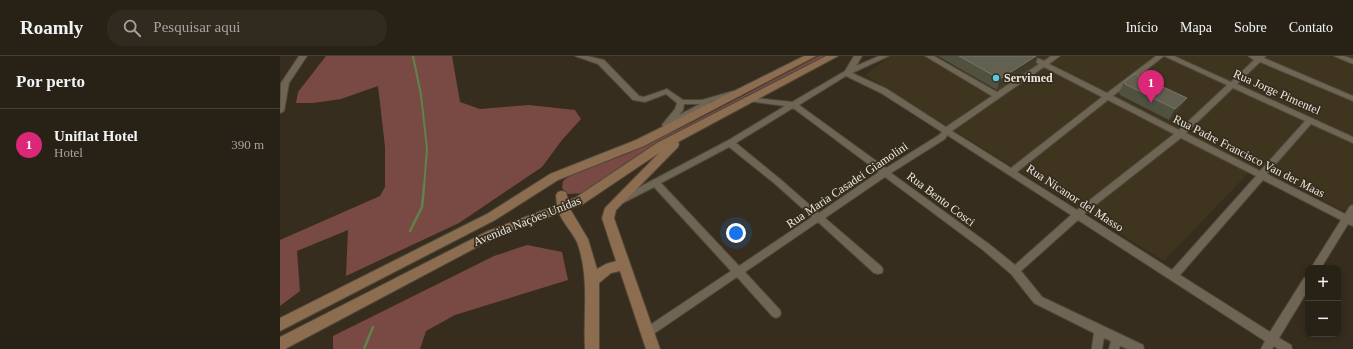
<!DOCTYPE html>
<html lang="pt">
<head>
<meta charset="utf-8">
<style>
	body { margin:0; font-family:Georgia,serif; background:#302a1f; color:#f1f3f6 }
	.controls { position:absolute; right:12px; bottom:12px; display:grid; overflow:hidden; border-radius:8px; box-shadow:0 2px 6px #0003 }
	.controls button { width:36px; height:36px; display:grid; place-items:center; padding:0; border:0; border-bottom:1px solid #443f35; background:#282216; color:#f1f3f6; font:20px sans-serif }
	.you { position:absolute; left:456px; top:177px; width:14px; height:14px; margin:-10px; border:3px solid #fff; border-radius:50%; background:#1a73e8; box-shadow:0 0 0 6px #1a73e833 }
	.badge { display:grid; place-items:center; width:26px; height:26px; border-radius:50%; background:#db2777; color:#fff; font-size:13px; font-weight:700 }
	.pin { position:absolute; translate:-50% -33px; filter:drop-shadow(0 1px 2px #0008) }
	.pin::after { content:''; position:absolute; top:21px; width:14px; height:12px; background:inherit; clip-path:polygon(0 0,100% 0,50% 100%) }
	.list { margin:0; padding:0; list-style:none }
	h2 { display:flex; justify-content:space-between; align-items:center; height:52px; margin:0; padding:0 16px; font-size:17px }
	h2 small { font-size:13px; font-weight:400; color:#a5a4a1 }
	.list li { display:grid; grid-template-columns:26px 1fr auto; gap:12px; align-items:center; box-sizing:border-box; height:72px; padding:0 16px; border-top:1px solid #443f35 }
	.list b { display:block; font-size:15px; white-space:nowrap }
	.list p { margin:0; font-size:13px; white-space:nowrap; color:#a5a4a1 }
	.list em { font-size:13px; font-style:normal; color:#a5a4a1 }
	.icon { flex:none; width:22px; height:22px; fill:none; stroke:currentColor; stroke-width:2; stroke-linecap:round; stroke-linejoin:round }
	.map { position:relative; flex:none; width:1073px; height:293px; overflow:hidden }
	header { display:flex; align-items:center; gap:24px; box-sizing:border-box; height:56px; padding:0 20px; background:#282216; border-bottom:1px solid #443f35 }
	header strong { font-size:19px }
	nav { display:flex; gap:22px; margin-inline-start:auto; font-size:14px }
	.search { width:280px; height:36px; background:#302a1f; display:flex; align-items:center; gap:10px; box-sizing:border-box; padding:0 14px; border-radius:16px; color:#a5a4a1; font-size:15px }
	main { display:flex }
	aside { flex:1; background:#282216 }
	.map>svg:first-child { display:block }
</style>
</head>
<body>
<header>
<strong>Roamly</strong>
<div class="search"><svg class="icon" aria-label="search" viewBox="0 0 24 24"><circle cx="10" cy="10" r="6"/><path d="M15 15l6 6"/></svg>Pesquisar aqui</div>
<nav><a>Início</a><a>Mapa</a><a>Sobre</a><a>Contato</a></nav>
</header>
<main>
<aside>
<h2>Por perto<small></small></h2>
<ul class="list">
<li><span class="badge">1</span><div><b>Uniflat Hotel</b><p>Hotel</p></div><em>390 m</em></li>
</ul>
</aside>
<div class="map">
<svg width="1073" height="293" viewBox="0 0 1073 293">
	<rect width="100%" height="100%" fill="#362d1e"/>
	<polygon fill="#3f341e" points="610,0 1073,0 1073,159 974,111 884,205 585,19"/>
	<g fill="#794a43">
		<polygon points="46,0 172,0 180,46 200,53 249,49 295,54 301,63 282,84 262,111 179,167 66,220 68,174 17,195 20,235 0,250 0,184 100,140 105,131 105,91 98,30 61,43 33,47 16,47 18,36"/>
		<polygon points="539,0 545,0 381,85 343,109 304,137 288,138 282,132 283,125 292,118 347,98 411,67"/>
		<polygon points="247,189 282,196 288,224 175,259 146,275 140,293 53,293 53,280 214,200"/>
	</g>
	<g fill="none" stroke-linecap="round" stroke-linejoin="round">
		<polyline stroke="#5e844c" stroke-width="2" points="133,0 141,39 147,93 144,131"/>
		<g stroke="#5e844c" stroke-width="2.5">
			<polyline points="130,175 142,151 144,130"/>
			<polyline points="84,293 93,271"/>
		</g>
		<g stroke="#4f483b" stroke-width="2">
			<g id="street">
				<polygon points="19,0 27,0 9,27 4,55 0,57 1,27"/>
				<path d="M295,0H307L324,4L359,40L364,41L387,33L403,44H422L453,35L457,37L456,39L430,46L431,48L430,50L386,72L382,69L395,53L397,47L386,38L365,46L353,44L318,8ZM404,48H420L399,59L403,54Z"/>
				<path d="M574,0H582L576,10L599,0H609L572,17L607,33L666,71L712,40L645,0H654L717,36L759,8L744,0H753L764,5L771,0H780L769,8L827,37L876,0H884L833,40L899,74L947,29L884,0H894L951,26L974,4L968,0H986L984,2L1073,40V45L980,6L957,28L1073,81V87L1031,68L987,118L1065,158L1070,150L1073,149V170L1068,168L1041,212H1031L1061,164L983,124L900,219L990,276L1024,222L1028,221V234L999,282L1011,289L1012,293H998L994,290L992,293H981L985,285L798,164L741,215L762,241L863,289L864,293H848L840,290L839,293H829L831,285L824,282L822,293H812V291L814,277L754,247L731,218L703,194L605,121L545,162L602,211L603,214L602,217L598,218L594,217L538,166L465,216L500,254L501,257L500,260L496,262L492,260L457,221L372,279L368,281L364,279L363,276L364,273L451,215L374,131L343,147H337L336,145L337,143L447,85L505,50L468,45L464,43L465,41L512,46L565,15ZM764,11L822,41L731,112L672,75ZM566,20L601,37L662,76L659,79L606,112L519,49ZM953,32L1025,65L980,115L906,77ZM828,44L894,78L797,154L737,116ZM513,52L599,116L539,157L500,123L456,87ZM667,79L791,159L735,209L709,188L611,117L665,83ZM901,82L976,120L892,214L804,158ZM449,91L494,127L532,161L459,210L381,127Z"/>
				<polygon points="1054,0 1064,0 1073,3 1073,8"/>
			</g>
		</g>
		<g stroke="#4f483b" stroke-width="2">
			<g id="secondary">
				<polygon points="524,0 536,0 364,90 278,124 215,164 0,275 0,262 207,158 270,118 356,84"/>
				<path d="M546,0H558L398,86L399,88L398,91L336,154L334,162L380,293H366L340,215L331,217L319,227V293H305C303,257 310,221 297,186C292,176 284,168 279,157L216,181L5,293H0V281L208,175L277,149L276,139L278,136L282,135L286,136L288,144L295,142L377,87ZM379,97L325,152L322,162L336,205L326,208L317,213L308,183L290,153L303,148Z"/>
			</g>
		</g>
		<use href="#street" fill="#6f6554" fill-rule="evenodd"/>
		<use href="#secondary" fill="#8d6d4f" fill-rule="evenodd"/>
	</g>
	<g fill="#515140">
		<polygon points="658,0 758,0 755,9 717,34"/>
		<polygon points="844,26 900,53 889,64 840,39 839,37"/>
	</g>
	<g fill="#3f3c2b">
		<polygon points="756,0 758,0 755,9 717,34 720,23"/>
		<polygon points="907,42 900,53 889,64 895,53"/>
	</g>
	<g fill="#626151" stroke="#777667">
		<polygon points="679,0 756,0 720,23"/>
		<polygon points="855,18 907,42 895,53 845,28 844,26"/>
	</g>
	<circle fill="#58c9e4" stroke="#362d1e" stroke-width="1.5" cx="716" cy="22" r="4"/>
	<g text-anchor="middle" stroke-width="3.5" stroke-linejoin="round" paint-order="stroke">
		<g font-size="12" font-weight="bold" fill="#ede7de" stroke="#362d1e" text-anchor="start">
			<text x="724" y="26">Servimed</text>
		</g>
		<g font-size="12" fill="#ede7de" stroke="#362d1e">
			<text transform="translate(997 36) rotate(24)" y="4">Rua Jorge Pimentel</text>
			<text transform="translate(969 100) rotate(27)" y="4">Rua Padre Francisco Van der Maas</text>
			<text transform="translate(567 129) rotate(-34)" y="4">Rua Maria Casadei Giamolini</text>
			<text transform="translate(795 142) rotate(33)" y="4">Rua Nicanor del Masso</text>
			<text transform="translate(661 143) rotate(37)" y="4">Rua Bento Cosci</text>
			<text transform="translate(247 165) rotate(-22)" y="4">Avenida Nações Unidas</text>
		</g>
	</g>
</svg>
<div class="controls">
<button>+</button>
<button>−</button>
</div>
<div class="you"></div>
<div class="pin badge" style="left:871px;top:47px">1</div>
</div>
</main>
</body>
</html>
